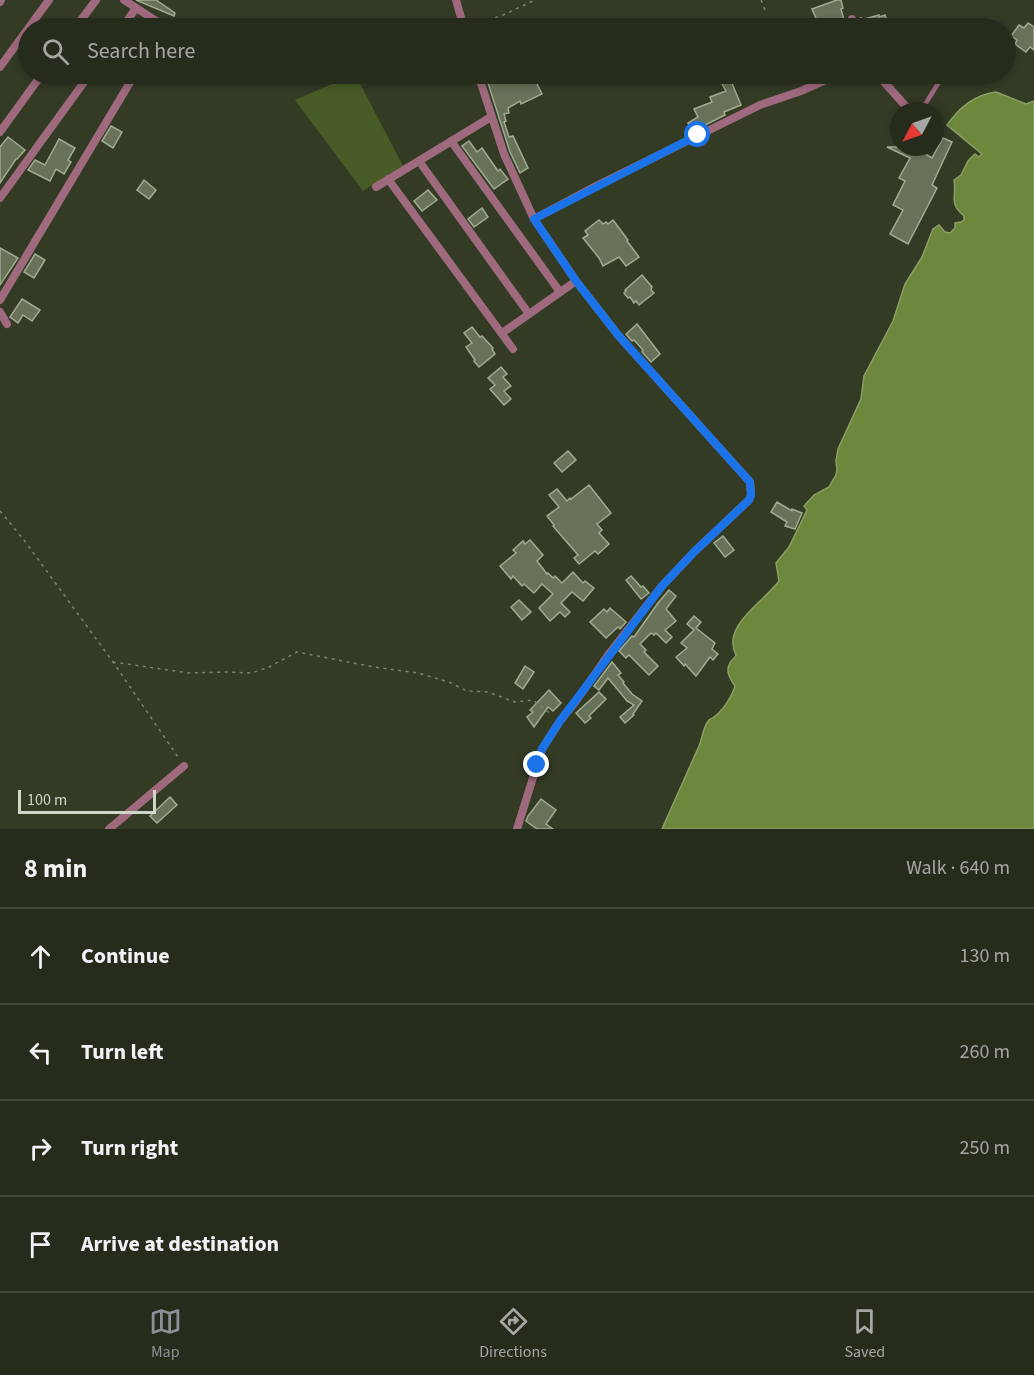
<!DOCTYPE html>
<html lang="en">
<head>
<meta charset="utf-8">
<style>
	body { margin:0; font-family:"Source Sans 3",sans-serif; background:#2e3425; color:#f1f3f6 }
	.compass { position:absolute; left:890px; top:102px; width:54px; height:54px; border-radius:50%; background:#262c1c; box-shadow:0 3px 9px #0003; rotate:229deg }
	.scale { position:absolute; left:18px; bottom:15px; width:138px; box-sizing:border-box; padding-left:6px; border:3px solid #d0d6c8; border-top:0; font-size:16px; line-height:21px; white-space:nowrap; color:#d0d6c8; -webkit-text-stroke:4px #333b25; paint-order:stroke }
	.stop { position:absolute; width:18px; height:18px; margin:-14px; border:4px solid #1a73e8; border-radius:50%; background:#fff }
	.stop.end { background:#1a73e8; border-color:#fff; box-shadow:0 2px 6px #0008 }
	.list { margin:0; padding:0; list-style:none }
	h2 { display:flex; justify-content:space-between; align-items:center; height:78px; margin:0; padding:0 24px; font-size:26px }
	h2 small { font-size:20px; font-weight:400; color:#a4a7a3 }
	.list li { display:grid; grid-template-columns:39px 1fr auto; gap:18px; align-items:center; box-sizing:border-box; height:96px; padding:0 24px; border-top:2px solid #42483b }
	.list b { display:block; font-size:22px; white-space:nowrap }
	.list em { font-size:20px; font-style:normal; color:#a4a7a3 }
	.icon { flex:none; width:33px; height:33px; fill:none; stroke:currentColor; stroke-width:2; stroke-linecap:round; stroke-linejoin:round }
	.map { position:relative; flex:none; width:1034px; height:829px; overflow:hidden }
	.search { position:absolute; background:#262c1c; box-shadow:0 3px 9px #0003; left:18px; right:18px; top:18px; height:66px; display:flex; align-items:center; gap:15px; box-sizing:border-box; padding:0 21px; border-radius:33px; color:#a4a7a3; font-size:22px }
	.sheet { height:462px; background:#262c1c }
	nav { display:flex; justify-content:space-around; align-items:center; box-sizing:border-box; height:84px; border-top:2px solid #42483b; background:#262c1c; font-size:16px; color:#a4a7a3 }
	nav a { display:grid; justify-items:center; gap:3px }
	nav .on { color:#8c9099 }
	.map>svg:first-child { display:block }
</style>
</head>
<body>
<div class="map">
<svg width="1034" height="829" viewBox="0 0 1034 829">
	<rect width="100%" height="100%" fill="#333b25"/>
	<polygon fill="#495c27" points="355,74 403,166 363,191 295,100"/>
	<path fill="#6d873d" stroke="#8b9f67" stroke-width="1.5" d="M996,92L1026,104L1034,101V829H662L699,746C702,739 703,729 707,723C711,717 708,721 714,717C722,712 733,695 735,686C730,679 725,671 730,663C732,660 735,658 736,655C721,626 763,603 779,581L776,563L789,547L807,510L804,506L814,495L829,487L836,475L837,469L836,461L838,449L861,399L864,376L893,321L905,284L922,257L933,229L939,225L945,232L950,233L955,228V223L961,222L964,220V216C948,202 957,198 954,180L961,175L968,161L975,154L979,157L982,154L947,125C960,107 974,95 996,92Z"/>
	<g fill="#687259" stroke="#a0ab91" stroke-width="1.5">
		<polygon points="136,0 156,0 175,13 174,16"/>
		<polygon points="837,0 841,0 843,8 841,9 845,24 847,23 848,28 820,28 812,9"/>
		<polygon points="879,15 879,17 885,15 889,28 863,28 862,26 861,26 859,19 861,18 861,20"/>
		<polygon points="1028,23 1034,27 1034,50 1030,47 1026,52 1015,44 1017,40 1011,36 1019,25 1024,28"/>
		<polygon points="516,74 522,74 523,76 532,74 542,94 521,104 520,101 508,108 509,113 504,114 506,121 504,122 509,137 513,136 528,168 520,173 510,152 487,80 496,76 499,82"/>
		<polygon points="729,76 741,105 724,112 725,115 693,131 688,123 698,117 694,109 712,102 710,97 726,91 720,80"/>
		<polygon points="111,126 122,132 113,148 102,141"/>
		<polygon points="8,137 25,150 17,159 16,159 0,183 0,147"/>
		<polygon points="943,138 952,142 932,185 937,188 908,244 890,234 903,210 893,205 905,181 899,178 910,158 887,147 919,147 918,150 932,158"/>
		<polygon points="59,139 75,148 68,160 71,162 64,174 56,169 50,181 28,170 35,160 45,165"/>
		<polygon points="469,141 477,152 482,148 498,171 500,169 508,179 494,189 462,146"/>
		<polygon points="144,180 156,190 149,199 137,190"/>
		<polygon points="428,190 437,200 422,211 414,201"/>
		<polygon points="482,208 488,217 474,227 468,219"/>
		<polygon points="599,220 603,224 606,222 608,224 613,220 628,240 627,241 639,257 626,266 619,257 603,266 599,258 583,238 588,235 585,231"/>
		<polygon points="0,248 18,258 0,285"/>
		<polygon points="35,254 45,260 34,278 24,272"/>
		<polygon points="642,275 652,287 651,290 654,293 639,305 636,301 634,303 630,297 628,298 624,293 626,291 625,290"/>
		<polygon points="22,299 40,310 32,321 23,315 18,323 10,317"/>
		<polygon points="637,324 660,354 651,362 642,352 643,350 634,340 632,341 626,334"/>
		<polygon points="472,327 480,337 482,336 493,348 492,349 495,354 479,367 474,361 475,360 466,347 472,343 464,333"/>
		<polygon points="501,367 507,374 503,377 511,386 504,391 511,399 504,405 490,389 495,385 488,378"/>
		<polygon points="568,451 576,460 562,472 554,463"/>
		<polygon points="589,485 611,513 597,524 602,530 599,533 609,544 598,554 595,551 579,564 574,558 578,555 553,526 554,525 547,516 559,507 549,495 557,489 567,501 570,498 571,499"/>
		<polygon points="777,502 792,511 792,509 802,513 795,529 785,526 787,522 771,512"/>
		<polygon points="723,536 734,550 725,557 714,543"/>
		<polygon points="530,540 543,555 537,561 547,574 548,573 553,578 555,576 562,583 573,572 583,583 585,581 594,588 583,601 572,592 561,603 570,612 565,617 560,612 550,621 539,608 553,594 542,584 534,593 524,584 522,586 513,576 511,579 500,566 516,553 513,550 523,541 525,544"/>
		<polygon points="631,576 641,587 643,586 649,593 641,599 626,580"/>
		<polygon points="669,590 676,596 666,609 676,621 665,630 672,637 666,643 656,633 654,635 651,633 640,644 646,650 644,652 658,666 649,675 629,655 626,658 619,651 632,636 634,637 658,603"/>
		<polygon points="519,600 531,612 522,620 511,607"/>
		<polygon points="610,608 626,622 620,629 618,627 606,638 590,622 604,609 607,612"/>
		<polygon points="694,616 701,622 696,628 715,643 712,649 718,654 713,660 710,657 696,676 685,664 684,666 676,657 687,648 681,643 694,630 687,624"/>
		<polygon points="612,662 621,673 618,675 624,682 623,683 632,694 642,701 633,714 634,715 625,723 620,717 634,705 627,701 608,678 599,690 594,686"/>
		<polygon points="525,666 534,672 523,689 515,683"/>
		<polygon points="549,690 561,703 553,711 548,707 534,727 527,717 533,712 530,710"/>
		<polygon points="599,692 606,699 589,716 591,718 585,723 576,713"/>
		<polygon points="170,797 177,805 157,823 150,816"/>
		<polygon points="541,799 556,810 546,824 553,829 537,829 526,821 528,816"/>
	</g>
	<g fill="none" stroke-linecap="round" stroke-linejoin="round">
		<g stroke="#7b8270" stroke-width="1.5" stroke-dasharray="3 4.5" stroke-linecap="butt">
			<polyline points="761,0 766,12"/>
			<polyline points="474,25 503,15 535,0"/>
			<polyline points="0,511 24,540 113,662 180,760"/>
			<polyline points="113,662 189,673 226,672 252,673 269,667 297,652 374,667 418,673 449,682 467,691 488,692 515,702 533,700 552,715"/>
		</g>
		<g stroke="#a06a7e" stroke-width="4.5">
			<polyline points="972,28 975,24 979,21 987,22 998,28"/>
			<polyline points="921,111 944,74"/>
		</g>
		<g stroke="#a06a7e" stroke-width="8">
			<polyline points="124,0 164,26 162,28"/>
			<polyline points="456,0 464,28"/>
			<polyline points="0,2 1,0"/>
			<polyline points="852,19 855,28"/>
			<polyline points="75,28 96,0"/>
			<polyline points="122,28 136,8"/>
			<polyline points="0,67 49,0"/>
			<polyline points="478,74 504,154 534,219 576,281 618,335 750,482 751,495 749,500 694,552 662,586 609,654 576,701 560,721 542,749 517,829"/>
			<polyline points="877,74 910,111"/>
			<polyline points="0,132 42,74"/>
			<polyline points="451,141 560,292"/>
			<polyline points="419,161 529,314"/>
			<polyline points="388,179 513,349"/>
			<polyline points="376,187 491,117"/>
			<polyline points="0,198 90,74"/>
			<polyline points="534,219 596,186 760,105 801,91 839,74"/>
			<polyline points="0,300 135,74"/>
			<polyline points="0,312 7,324"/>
			<polyline points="502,333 576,281"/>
			<polyline points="109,829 184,766"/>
		</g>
	</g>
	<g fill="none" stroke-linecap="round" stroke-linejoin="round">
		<polyline stroke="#1a73e8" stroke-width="8" points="537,765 542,749 560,721 662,586 694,552 749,500 751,495 750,482 618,335 576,281 534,219 698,135"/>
	</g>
</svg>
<svg class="compass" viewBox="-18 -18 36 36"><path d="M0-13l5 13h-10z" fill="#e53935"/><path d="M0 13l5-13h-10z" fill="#a4a7a3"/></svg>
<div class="scale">100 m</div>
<div class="stop" style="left:698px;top:135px"></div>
<div class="stop end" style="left:537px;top:765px"></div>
<div class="search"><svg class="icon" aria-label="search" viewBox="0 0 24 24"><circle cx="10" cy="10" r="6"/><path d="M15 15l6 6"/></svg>Search here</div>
</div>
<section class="sheet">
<h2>8 min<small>Walk · 640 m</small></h2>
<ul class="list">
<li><svg class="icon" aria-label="ahead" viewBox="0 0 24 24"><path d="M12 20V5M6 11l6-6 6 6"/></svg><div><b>Continue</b></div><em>130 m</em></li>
<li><svg class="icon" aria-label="left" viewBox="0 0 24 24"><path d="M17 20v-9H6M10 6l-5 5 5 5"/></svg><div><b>Turn left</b></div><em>260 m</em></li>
<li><svg class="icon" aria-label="right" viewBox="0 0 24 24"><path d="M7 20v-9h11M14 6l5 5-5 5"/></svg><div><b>Turn right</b></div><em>250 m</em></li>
<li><svg class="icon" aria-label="arrive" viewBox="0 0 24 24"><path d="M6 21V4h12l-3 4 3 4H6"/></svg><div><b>Arrive at destination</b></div></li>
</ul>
</section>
<nav>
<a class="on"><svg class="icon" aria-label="map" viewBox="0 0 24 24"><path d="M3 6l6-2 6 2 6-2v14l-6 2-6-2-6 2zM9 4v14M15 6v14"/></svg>Map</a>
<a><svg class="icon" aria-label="directions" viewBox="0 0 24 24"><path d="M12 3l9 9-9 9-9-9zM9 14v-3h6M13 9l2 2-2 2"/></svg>Directions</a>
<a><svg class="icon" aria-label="saved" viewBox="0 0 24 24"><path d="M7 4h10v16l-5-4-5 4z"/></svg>Saved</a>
</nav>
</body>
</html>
